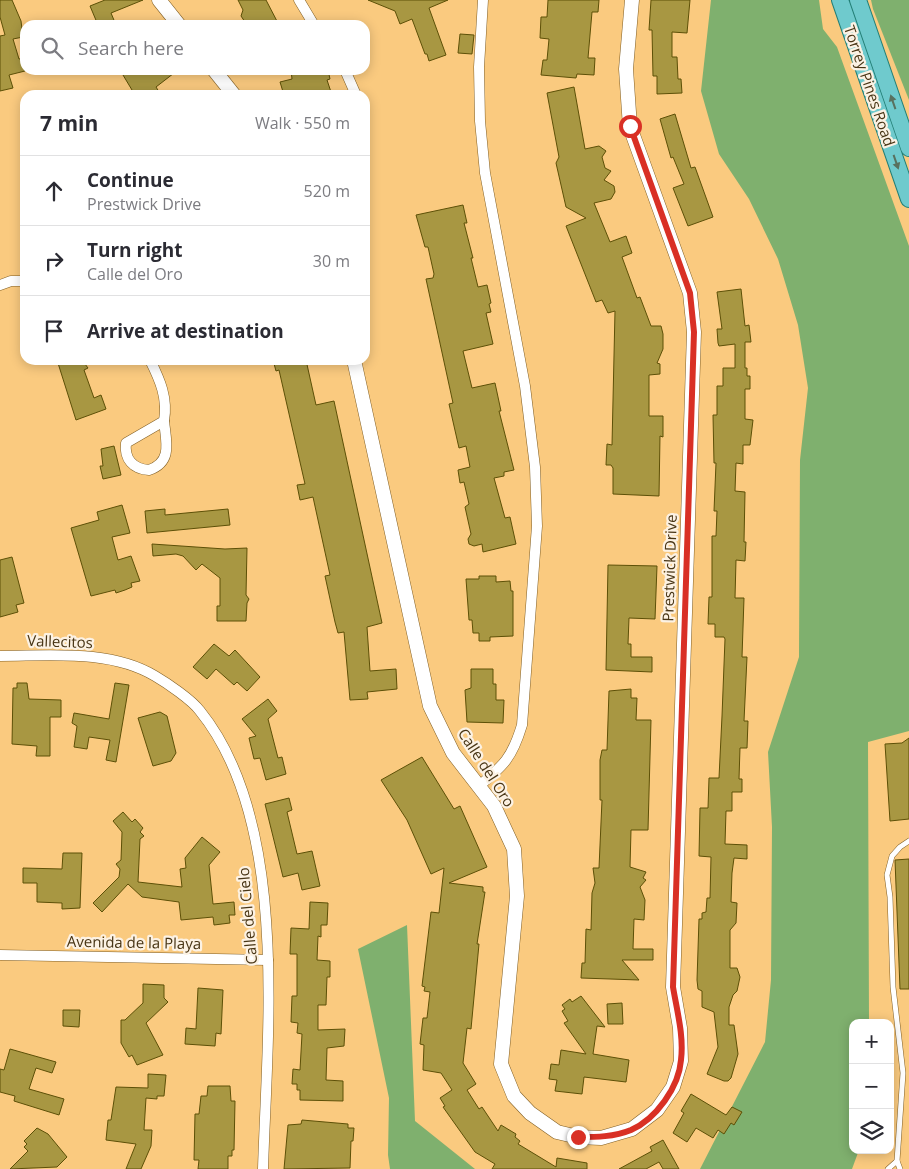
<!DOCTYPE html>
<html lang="en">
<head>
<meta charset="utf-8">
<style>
	body { margin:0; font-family:"Open Sans",sans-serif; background:#f2f2f3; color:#2b2b33 }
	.controls { position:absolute; right:15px; bottom:15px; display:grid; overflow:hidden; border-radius:10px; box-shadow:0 2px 12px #0003 }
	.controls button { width:45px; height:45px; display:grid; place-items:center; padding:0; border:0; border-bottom:1px solid #e1e1e2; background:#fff; color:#2b2b33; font:25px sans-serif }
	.stop { position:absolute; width:15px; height:15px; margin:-11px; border:4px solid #d93025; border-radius:50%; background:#fff }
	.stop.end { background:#d93025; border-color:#fff; box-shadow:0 1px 5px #0008 }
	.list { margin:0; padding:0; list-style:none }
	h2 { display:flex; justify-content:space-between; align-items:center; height:65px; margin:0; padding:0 20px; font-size:21px }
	h2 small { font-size:16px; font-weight:400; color:#7c7c81 }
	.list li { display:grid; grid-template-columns:32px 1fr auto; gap:15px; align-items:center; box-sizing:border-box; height:70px; padding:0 20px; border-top:1px solid #e1e1e2 }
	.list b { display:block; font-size:19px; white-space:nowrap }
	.list p { margin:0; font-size:16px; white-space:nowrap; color:#7c7c81 }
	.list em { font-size:16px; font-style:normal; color:#7c7c81 }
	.icon { flex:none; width:28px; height:28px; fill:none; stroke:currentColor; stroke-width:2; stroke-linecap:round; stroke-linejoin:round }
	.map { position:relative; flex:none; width:909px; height:1169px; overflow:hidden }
	.search { position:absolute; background:#fff; box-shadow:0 2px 12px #0003; left:20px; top:20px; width:350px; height:55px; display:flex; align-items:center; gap:12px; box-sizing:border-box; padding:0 18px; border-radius:15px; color:#7c7c81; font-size:19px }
	.panel { position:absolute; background:#fff; box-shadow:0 2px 12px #0003; left:20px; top:90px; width:350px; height:275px; border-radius:15px }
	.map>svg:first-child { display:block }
</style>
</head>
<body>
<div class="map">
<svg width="909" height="1169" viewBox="0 0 909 1169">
	<rect width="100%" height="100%" fill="#faca7f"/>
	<g fill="#7fb06e">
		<polygon points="711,0 819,0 823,29 837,47 909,246 909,731 868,742 869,1023 853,1023 853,1150 859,1150 852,1169 700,1169 765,1042 771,980 772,827 768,752 799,657 800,460 808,388 798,325 778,259 749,199 719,154 701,91"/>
		<polygon points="871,0 909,0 909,100 873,9"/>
		<polygon points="407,925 415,1121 475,1169 390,1169 388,1155 389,1098 358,949"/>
	</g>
	<g fill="#a89742" stroke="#5d5007">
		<polygon points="0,0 12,0 21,21 23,37 13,39 19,59 25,58 25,71 9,75 13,88 0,91 0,36 5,35 0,17"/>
		<polygon points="105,0 143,0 111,13 116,25 98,25 90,6"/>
		<polygon points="238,0 266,0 279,25 247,25 241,16 243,10"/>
		<polygon points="368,0 448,0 429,8 446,55 429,61 427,54 425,54 412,19 400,24 395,11"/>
		<polygon points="548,0 599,0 598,12 592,12 588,58 595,58 594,75 577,74 576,78 541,75 543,60 547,60 549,39 540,38 541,17 547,17"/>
		<polygon points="651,0 690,0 687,33 672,32 672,57 677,57 678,79 681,79 682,93 657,94 657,76 653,76 652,30 649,30"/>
		<polygon points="460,34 474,35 472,54 458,53"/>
		<polygon points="120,70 178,70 156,87 161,95 135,95"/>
		<polygon points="291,70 328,70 330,79 327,80 332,95 284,95 280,82 292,79"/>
		<polygon points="574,87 585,149 599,146 606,151 602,157 605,168 611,171 604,180 614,186 615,192 611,199 594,203 610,242 626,236 632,253 622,257 637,298 640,297 651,326 661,326 663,334 663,349 657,363 660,364 660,374 649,375 649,416 663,416 663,437 660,436 659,496 613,494 613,468 611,465 606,465 607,444 612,445 615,311 608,313 602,300 596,302 566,226 586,218 566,207 556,163 559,157 547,93"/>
		<polygon points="675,114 691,168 695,167 713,217 688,226 673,188 684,184 673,157 671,158 660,119"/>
		<polygon points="463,205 467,223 464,223 473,258 471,258 478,287 487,285 491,303 489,304 491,312 486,313 493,344 463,351 472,388 495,383 501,411 499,411 514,470 504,472 504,476 494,478 505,518 510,517 516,544 483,552 482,544 474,546 469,544 468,539 471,534 465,507 469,504 464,482 460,483 458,470 470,467 466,446 459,448 449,404 453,403 426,279 433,278 434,274 428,247 425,247 416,215"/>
		<polygon points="741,289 745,326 749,325 751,342 745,342 745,368 747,368 747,376 750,376 750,389 745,389 745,419 753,420 750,445 743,445 743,464 736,463 735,491 745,492 744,542 746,542 745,561 736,560 735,598 744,598 742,657 747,657 744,721 748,721 747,748 740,748 739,779 742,779 742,792 732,792 732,811 726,811 725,844 747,845 747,859 734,858 732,873 731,902 737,903 736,923 730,930 730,968 737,968 740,977 737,991 733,995 729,1007 729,1025 734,1025 738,1054 731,1078 728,1081 724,1081 707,1074 718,1047 714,1012 702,1007 702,991 698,989 697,980 699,919 702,919 702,913 706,912 707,898 710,898 711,857 699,856 700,808 708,808 709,778 719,778 722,716 725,639 724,637 715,637 715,624 708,624 709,597 712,597 712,536 716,536 717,511 714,511 716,463 714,463 713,415 717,415 717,386 723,386 723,368 735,368 735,344 719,346 718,343 717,329 722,329 717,292"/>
		<polygon points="57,360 82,360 88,368 84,370 94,398 101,395 106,409 76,420"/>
		<polygon points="273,360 306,360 316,405 334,401 382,623 367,627 370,671 396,669 397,689 367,692 368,699 350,700 344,632 338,633 335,622 325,576 330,575 313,497 300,500 297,485 305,484 279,370 276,371"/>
		<polygon points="114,446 121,475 103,479 100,466 103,466 101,449"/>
		<polygon points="122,505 130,533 112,537 118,560 131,556 140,581 131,583 132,587 125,590 116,593 115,590 91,596 71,528 99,520 97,512"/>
		<polygon points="165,509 165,515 228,509 230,525 147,533 145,511"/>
		<polygon points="152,544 225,549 247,548 246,595 249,599 247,603 246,621 217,621 217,606 220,606 220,578 202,564 196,570 183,556 176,554 153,556"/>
		<polygon points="12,557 24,603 16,605 18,612 0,617 0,560"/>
		<polygon points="608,565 657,566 655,619 629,618 628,644 631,644 631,657 652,657 652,672 606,670"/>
		<polygon points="479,576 496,576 496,582 510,581 511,591 513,591 513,636 490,637 490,641 479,641 479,633 473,633 472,620 469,620 466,579 479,579"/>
		<polygon points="214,644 229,656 235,650 260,677 247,691 237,682 234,685 216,669 207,679 193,667"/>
		<polygon points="471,669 493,669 493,684 496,684 496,700 504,700 503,723 467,722 465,690 471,688"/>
		<polygon points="17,683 27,683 29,699 61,700 61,717 50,717 50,756 36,756 37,746 12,744 13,688 17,688"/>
		<polygon points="115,683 129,685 116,762 106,760 110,740 89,737 87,749 74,747 77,726 72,723 74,713 109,719"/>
		<polygon points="631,689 631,698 637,698 636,720 651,720 648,830 631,830 630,867 646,872 643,878 646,880 640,887 645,900 644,920 634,919 633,949 653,949 653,960 622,960 639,980 581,978 582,963 585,963 586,929 591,930 592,893 595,883 593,868 599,868 602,800 600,800 600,760 602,750 607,750 609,691"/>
		<polygon points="268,699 277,711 268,719 278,758 282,757 286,774 266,780 260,758 254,759 249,738 256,736 242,719"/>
		<polygon points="160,712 167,716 176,753 171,761 153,766 138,718"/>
		<polygon points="909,738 909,819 890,821 885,744 902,743"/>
		<polygon points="422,757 454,809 460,806 487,867 449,883 483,887 483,892 485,892 477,944 479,944 471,1029 467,1028 463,1063 476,1084 467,1090 479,1109 482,1107 498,1131 501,1125 516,1134 515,1137 520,1141 518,1144 556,1167 557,1158 587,1163 587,1169 492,1169 495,1164 475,1152 443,1107 445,1106 440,1098 452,1090 441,1073 423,1070 424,1045 420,1044 423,1018 427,1018 430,992 424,991 425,987 422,986 431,912 439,913 444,868 431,874 407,820 381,780"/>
		<polygon points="289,798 292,810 287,812 297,854 312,851 320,886 302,890 298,873 283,877 265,804"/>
		<polygon points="123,812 132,822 135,819 143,828 140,832 144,836 140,839 138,882 182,887 180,869 186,868 185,858 202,837 220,852 209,865 213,904 234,902 235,915 229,915 230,923 214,925 213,917 181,920 179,902 142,897 128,884 102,912 93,903 119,877 120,869 116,864 121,860 122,832 113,821"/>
		<polygon points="63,853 82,853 80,908 62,909 62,903 37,902 37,883 23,883 23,868 62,869"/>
		<polygon points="909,859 909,989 900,989 895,860"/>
		<polygon points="310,902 328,903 327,925 321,925 321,937 318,936 317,960 330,961 330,977 327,977 326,1005 318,1005 318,1030 345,1029 344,1046 327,1048 326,1080 343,1081 343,1101 300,1100 300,1090 297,1090 297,1084 292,1084 293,1069 300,1070 302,1034 297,1033 298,1023 291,1022 292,996 297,996 297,954 290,954 291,928 309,929"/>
		<polygon points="143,984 164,985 164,998 168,1002 146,1023 163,1055 137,1065 132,1055 129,1057 121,1043 121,1020 125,1020 143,1003"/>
		<polygon points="198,988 223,990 221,1034 216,1033 215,1046 185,1044 186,1028 196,1029"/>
		<polygon points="581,996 605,1027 597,1026 593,1054 629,1060 626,1082 584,1077 582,1094 555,1091 557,1080 549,1079 551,1064 559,1065 561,1050 586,1054 564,1023 568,1021 562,1011 565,1009 562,1005 570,999 572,1002"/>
		<polygon points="622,1003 623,1024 608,1024 607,1004"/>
		<polygon points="63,1010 80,1010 79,1027 63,1026"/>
		<polygon points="10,1049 56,1062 52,1073 36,1068 29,1089 64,1099 59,1115 14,1101 15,1096 0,1092 0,1069 4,1070"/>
		<polygon points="148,1074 166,1075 164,1096 157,1096 157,1099 146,1098 144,1130 152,1130 151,1146 141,1169 126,1169 136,1144 106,1140 108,1120 111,1120 116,1087 148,1088"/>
		<polygon points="208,1086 230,1086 231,1101 235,1101 234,1150 232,1150 232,1156 228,1156 228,1169 198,1169 199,1160 194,1160 195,1114 199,1114 201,1096 207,1096"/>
		<polygon points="691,1094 726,1115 732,1107 742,1112 734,1125 731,1123 724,1134 718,1130 713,1138 696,1128 687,1142 673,1133 684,1113 681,1111"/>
		<polygon points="302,1120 348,1124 348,1128 354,1128 353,1141 351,1141 350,1168 284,1169 288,1125 301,1124"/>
		<polygon points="37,1128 48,1134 67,1157 57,1167 10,1169 28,1151 24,1147 27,1144 24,1141"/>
		<polygon points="663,1140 679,1169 663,1169 659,1162 646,1169 619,1169 652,1151 650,1147"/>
	</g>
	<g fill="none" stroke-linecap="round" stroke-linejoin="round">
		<g stroke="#815f25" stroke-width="6">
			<g id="service">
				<polyline points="897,1161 900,1169"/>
				<polyline points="888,1169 897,1161 903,1073 893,987 890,897 887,875 892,856 900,847 909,841"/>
			</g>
		</g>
		<g stroke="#815f25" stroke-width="11">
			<g id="minor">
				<polyline points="299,0 314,25"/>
				<polyline points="345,70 356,95"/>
				<polyline points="0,285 11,281 25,281"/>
				<path d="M150,360C160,380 168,398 164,421"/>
				<path d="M164,421C166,441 173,462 149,470C133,469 124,459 126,443Z"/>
				<path d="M0,656C50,656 110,649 155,676C167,683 192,700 200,711C290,822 267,1033 263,1169"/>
				<path d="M479,786C504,765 512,758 522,725L537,526L535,467L525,386L485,173L480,121L479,67L483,0"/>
				<polyline points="0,955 268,960"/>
			</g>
		</g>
		<g stroke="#815f25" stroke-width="15">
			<g id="tertiary">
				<polyline points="159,0 179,25"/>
				<polyline points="214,70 234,95"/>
				<polyline points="354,360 430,706 453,753 494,806 514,849 517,896 501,1064 514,1096 530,1113 557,1132 578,1137 601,1138 632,1129 657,1110 673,1087 681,1061 680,1028 673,987 694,332 690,293 630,127 626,69 632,0"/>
			</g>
		</g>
		<g stroke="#237f76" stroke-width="18">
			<g id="primary">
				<polyline points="840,0 909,199"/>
				<polyline points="858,0 909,148"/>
			</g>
		</g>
		<use href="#service" stroke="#fff" stroke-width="5"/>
		<use href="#minor" stroke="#fff" stroke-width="10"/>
		<use href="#tertiary" stroke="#fff" stroke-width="14"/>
		<use href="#primary" stroke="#6fcacd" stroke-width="16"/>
	</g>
	<defs><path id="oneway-solid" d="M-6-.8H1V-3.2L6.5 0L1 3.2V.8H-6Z" transform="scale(1.25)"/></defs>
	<g fill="#58715f">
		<use href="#oneway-solid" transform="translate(893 102) rotate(-109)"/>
		<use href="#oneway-solid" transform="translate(896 162) rotate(71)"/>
	</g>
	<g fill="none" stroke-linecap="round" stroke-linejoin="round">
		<path stroke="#d93025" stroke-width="6" d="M578,1137C596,1137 614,1137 631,1130C656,1119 679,1087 681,1060C684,1036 677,1011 673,987L694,332L690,293L630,126"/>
	</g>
	<g text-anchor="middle" stroke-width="4.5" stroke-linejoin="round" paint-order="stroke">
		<g font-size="15" fill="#483515" stroke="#fcf2e4">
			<text transform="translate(869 86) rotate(71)" y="5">Torrey Pines Road</text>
			<text transform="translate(670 568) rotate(-88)" y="5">Prestwick Drive</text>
			<text transform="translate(60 642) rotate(2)" y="5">Vallecitos</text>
			<text transform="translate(486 768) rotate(57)" y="5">Calle del Oro</text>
			<text transform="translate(248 916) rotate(-95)" y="5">Calle del Cielo</text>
			<text transform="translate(134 943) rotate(1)" y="5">Avenida de la Playa</text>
		</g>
	</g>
</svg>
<div class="controls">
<button>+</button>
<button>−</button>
<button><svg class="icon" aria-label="layers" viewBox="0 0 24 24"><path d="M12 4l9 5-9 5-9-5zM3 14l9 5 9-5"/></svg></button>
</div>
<div class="stop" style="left:630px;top:126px"></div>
<div class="stop end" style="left:578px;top:1137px"></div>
<div class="search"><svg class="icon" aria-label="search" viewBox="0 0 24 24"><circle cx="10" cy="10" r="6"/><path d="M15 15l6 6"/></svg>Search here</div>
<section class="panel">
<h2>7 min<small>Walk · 550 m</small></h2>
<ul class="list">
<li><svg class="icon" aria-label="ahead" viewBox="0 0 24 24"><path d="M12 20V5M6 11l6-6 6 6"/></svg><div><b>Continue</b><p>Prestwick Drive</p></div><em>520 m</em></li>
<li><svg class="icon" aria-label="right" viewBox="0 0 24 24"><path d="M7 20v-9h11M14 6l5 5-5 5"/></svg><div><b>Turn right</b><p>Calle del Oro</p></div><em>30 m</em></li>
<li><svg class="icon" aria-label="arrive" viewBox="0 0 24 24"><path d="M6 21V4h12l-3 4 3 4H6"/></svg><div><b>Arrive at destination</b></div></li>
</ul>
</section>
</div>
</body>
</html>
